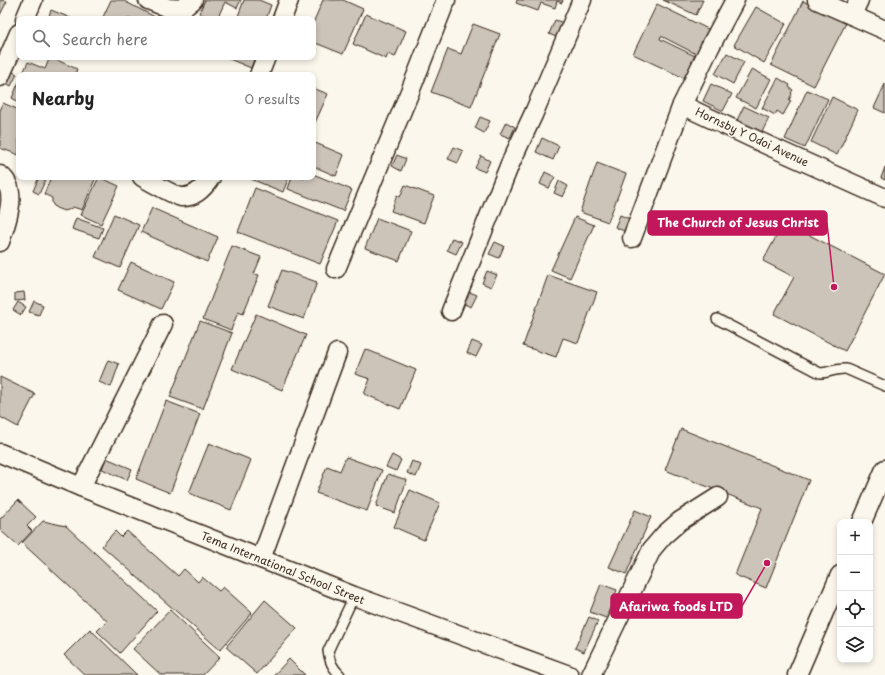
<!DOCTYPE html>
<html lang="en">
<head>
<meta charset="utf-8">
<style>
	body { margin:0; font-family:"Playpen Sans",sans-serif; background:#f6f6f6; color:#222 }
	.controls { position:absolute; right:12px; bottom:12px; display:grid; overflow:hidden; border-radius:8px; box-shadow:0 2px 6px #0003 }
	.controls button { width:36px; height:36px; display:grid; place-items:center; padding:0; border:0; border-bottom:1px solid #e0e0e0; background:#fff; color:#222; font:20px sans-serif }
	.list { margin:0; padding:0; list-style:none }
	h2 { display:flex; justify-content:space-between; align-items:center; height:52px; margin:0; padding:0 16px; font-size:17px }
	h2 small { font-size:13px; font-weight:400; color:#767676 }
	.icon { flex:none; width:22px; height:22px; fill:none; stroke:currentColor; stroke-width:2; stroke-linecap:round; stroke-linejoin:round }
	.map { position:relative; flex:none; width:885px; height:675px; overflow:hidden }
	.search { position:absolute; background:#fff; box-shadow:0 2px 6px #0003; left:16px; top:16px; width:300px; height:44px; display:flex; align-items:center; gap:10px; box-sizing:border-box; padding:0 14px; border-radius:8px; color:#767676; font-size:15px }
	.panel { position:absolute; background:#fff; box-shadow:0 2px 6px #0003; left:16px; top:72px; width:300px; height:108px; border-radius:8px }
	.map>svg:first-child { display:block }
</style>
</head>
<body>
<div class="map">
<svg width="885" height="675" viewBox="0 0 885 675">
	<rect width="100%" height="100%" fill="#fbf7ec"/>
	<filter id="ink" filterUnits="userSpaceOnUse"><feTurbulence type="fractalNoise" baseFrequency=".025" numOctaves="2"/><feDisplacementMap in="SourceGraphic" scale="8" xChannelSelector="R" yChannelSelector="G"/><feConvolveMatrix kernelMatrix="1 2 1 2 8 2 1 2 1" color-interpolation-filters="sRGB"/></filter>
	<g filter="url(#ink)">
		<g fill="#ccc4b9" stroke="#3b2a1e">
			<polygon points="0,0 7,1 0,15"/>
			<polygon points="111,0 122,0 159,19 102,19"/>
			<polygon points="205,0 241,0 237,8 225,2 217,19 211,19 199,13"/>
			<polygon points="244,0 259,0 271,5 266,19 237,19"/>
			<polygon points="323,0 343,0 363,9 343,54 313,42 313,23"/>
			<polygon points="517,0 563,0 562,3 557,1 555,8 541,3 538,11 516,3"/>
			<polygon points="663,0 703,0 696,15"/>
			<polygon points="803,1 846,23 814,86 771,65"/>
			<polygon points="657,4 710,30 698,55 661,36 660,39 697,57 686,79 633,54"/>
			<polygon points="756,7 786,24 764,63 734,45"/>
			<polygon points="51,10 73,19 48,19"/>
			<polygon points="366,14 406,31 395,57 388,54 386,59 353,44"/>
			<polygon points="555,20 567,24 561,39 549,34"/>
			<polygon points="473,24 500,34 471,107 431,92 448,49 461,54"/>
			<polygon points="727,53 744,62 733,84 715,74"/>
			<polygon points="50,57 77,69 75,75 22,75 28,62 45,69"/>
			<polygon points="228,57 255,57 251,68 227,58"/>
			<polygon points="752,69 771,79 756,108 736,98"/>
			<polygon points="11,71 17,74 11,86 6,83"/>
			<polygon points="778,78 790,85 789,87 793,90 791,93 792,94 789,100 791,101 783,115 777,111 775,115 762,108"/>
			<polygon points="19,82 19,102 12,98"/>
			<polygon points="711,84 732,94 723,111 703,101"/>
			<polygon points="885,84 885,113 874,108"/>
			<polygon points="313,88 328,94 313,127"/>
			<polygon points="807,90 828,99 805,148 785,139"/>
			<polygon points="832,97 858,110 837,155 811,142"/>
			<polygon points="3,103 19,110 19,155 0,148 0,111"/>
			<polygon points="744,106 769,118 761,134 736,122"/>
			<polygon points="480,117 490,121 484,133 475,128"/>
			<polygon points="506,122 515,127 510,138 500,134"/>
			<polygon points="542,138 559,146 553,160 536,152"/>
			<polygon points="313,142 344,155 336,176 313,166"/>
			<polygon points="454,147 463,151 458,163 448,159"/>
			<polygon points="397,155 406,159 401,171 392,166"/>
			<polygon points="481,156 490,161 485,172 475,168"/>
			<polygon points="597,163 626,174 608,222 580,212"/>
			<polygon points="885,167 885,180 881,178"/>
			<polygon points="545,172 555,177 549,188 540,184"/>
			<polygon points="313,174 352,190 343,211 288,189 292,177 313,177"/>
			<polygon points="39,177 47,177 39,194 33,191"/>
			<polygon points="51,177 96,177 82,210 73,207 68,210 64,211 56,208 53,205 52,202 52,198 44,194"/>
			<polygon points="99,177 119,186 101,224 81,215"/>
			<polygon points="246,177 289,177 283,192"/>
			<polygon points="559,181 568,186 563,197 554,193"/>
			<polygon points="405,185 434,196 424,223 391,211 397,195 400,197"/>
			<polygon points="255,188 338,221 320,264 238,232"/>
			<polygon points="152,208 218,237 207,262 141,232"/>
			<polygon points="114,214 139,225 120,268 95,257"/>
			<polygon points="620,215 630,219 624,231 615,227"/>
			<polygon points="575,217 594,225 570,278 551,270"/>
			<polygon points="76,218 103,228 99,238 72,229"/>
			<polygon points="377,218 411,231 399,261 365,248"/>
			<polygon points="784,222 885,274 845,351 774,314 794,277 763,261"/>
			<polygon points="452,238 462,242 456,254 447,250"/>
			<polygon points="495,242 504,246 499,258 489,254"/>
			<polygon points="232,246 261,257 254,274 259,275 243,314 238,312 231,330 203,319"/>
			<polygon points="131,262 174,282 161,309 118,290"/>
			<polygon points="282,270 317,282 304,319 268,306"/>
			<polygon points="487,271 497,275 491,287 482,283"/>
			<polygon points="548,275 597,292 578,343 563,338 556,357 523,346"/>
			<polygon points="467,291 477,295 471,307 462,303"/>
			<polygon points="24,292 25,300 15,301 15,293"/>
			<polygon points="34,301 43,305 39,315 29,312"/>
			<polygon points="18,302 26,307 21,315 13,310"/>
			<polygon points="256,314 306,335 282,390 232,369"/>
			<polygon points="200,321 232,333 203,409 170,397"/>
			<polygon points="472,341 482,345 476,357 467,353"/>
			<polygon points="365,349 416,370 400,409 364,394 370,379 355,374"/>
			<polygon points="108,360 119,364 111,387 99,382"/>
			<polygon points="0,377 35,394 18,427 0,417"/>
			<polygon points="166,401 200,414 170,493 136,479"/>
			<polygon points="681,429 809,480 766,588 735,575 762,508 665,470"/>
			<polygon points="209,443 251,460 231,510 189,493"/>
			<polygon points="392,455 401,460 396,471 386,467"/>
			<polygon points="346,457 382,470 367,511 316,493 327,466 340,471"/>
			<polygon points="106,458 132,469 127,480 102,469"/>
			<polygon points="412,461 421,465 416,477 407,473"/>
			<polygon points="388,474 407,480 395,513 376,506"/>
			<polygon points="410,490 440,503 424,540 394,527"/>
			<polygon points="18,500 36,517 27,526 32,531 18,546 0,530 0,519"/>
			<polygon points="635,510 651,517 626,574 609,567"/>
			<polygon points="43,521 66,526 157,611 120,653 97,631 107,621 22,543"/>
			<polygon points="115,531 121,537 127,531 178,576 184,569 198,582 202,577 219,591 223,587 252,613 220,650 102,546"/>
			<polygon points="601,584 617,590 606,618 590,612"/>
			<polygon points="265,600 297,628 257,674 226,647"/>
			<polygon points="170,610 220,657 203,675 161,675 133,649"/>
			<polygon points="589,617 598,621 584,652 575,648"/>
			<polygon points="90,629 137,675 85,675 64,655"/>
			<polygon points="289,659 305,675 274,675"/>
		</g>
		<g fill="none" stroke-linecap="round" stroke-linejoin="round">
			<g stroke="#3b2a1e" stroke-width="12">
				<g id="lane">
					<path d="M717,319L820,373C829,373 837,368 846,369L885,386"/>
					<path d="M340,675C332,667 330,662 328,651L354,596"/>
				</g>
			</g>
			<g stroke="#3b2a1e" stroke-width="21">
				<g id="street">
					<polyline points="148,0 168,8 182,9 193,0"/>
					<polyline points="735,0 710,47 682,105 767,145 885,198"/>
					<polyline points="817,0 885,30"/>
					<polyline points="852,15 859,0"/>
					<polyline points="25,19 33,0"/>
					<polyline points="282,19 289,0"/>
					<polyline points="259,75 266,57"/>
					<polyline points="0,77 19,33"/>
					<path d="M0,175C20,190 6,223 0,242"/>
					<path d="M142,177C149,181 176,196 181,197C195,198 204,188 211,177"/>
					<polyline points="632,238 682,105"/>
					<polyline points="336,269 411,89 446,0"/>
					<polyline points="451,311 510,164 533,115 582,0"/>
					<polyline points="0,453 81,487 354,596 569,675"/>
					<polyline points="81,487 163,324"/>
					<polyline points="862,522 885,469"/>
					<polyline points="261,559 337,353"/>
					<polyline points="591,675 652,549 664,535 680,521 718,497"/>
					<polyline points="797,675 840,575"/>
				</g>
			</g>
			<use href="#lane" stroke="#fbf7ec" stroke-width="9"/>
			<use href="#street" stroke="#fbf7ec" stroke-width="18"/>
		</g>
	</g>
	<g text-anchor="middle" stroke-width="3" stroke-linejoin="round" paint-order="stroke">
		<g font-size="11" fill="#3b2a1e" stroke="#fbf7ec">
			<text transform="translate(752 137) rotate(25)" y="4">Hornsby Y Odoi Avenue</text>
			<text transform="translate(283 568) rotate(22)" y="4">Tema International School Street</text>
		</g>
	</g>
	<path fill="none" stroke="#c2185b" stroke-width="1.5" d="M834 287L827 223M767 563L742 606"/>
	<g fill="#c2185b" stroke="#fbf7ec" stroke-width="1.5">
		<circle cx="834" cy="287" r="4"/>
		<circle cx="767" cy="563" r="4"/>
	</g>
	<g fill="#c2185b" stroke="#c2185b" stroke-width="1.5">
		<rect x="648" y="211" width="179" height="24" rx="4"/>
		<rect x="611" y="594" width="131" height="24" rx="4"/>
	</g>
	<g font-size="12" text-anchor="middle" font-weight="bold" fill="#fff">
		<text x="738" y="227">The Church of Jesus Christ</text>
		<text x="676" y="611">Afariwa foods LTD</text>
	</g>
</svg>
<div class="controls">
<button>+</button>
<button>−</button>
<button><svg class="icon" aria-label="locate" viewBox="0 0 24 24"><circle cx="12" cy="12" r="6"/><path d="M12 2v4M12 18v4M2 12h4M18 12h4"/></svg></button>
<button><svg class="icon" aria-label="layers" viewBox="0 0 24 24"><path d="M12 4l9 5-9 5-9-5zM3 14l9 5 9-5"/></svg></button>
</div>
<div class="search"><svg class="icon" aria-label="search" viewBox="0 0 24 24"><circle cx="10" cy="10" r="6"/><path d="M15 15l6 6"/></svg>Search here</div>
<section class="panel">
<h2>Nearby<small>0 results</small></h2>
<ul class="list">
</ul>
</section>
</div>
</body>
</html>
